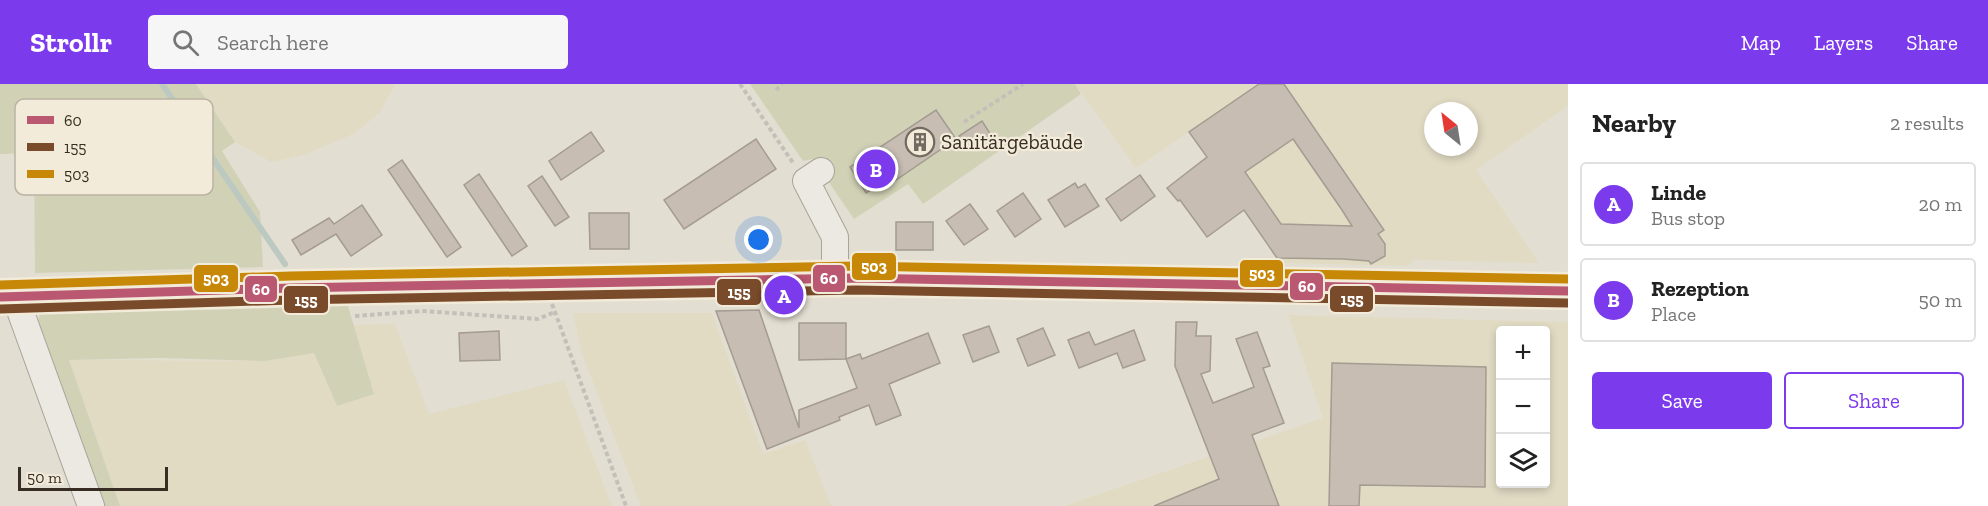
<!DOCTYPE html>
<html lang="en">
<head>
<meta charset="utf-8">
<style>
	body { margin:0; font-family:"Zilla Slab",serif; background:#f6f6f6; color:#222 }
	.controls { position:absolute; right:18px; bottom:18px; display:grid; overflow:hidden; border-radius:6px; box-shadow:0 3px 9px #0003 }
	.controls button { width:54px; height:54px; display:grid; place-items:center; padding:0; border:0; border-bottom:2px solid #e0e0e0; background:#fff; color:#222; font:30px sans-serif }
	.compass { position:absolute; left:1424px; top:18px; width:54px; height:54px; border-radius:50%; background:#fff; box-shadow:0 3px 9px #0003; rotate:330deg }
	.scale { position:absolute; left:18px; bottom:15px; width:150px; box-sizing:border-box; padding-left:6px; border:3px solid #382d22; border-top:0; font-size:16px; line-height:21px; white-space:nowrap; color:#382d22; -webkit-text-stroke:4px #f3ebd9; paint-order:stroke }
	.you { position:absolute; left:759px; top:156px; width:21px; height:21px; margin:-15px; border:4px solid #fff; border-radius:50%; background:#1a73e8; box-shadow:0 0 0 9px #1a73e833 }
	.badge { display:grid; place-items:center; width:39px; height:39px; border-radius:50%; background:#7c3aed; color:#fff; font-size:20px; font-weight:700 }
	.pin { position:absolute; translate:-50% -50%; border:3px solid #fff; box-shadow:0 2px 6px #0006 }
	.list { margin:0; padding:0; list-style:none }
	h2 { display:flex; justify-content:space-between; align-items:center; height:78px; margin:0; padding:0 24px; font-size:26px }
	h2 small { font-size:20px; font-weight:400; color:#767676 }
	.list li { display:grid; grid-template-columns:39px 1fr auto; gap:18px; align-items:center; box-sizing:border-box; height:84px; margin:0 12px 12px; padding:0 12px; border:2px solid #e0e0e0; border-radius:6px }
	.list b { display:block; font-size:22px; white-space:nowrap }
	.list p { margin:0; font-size:20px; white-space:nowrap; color:#767676 }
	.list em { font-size:20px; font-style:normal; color:#767676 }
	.actions { display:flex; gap:12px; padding:18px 24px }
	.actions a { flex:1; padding:14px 0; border:2px solid #7c3aed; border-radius:6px; text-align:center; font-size:21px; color:#7c3aed }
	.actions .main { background:#7c3aed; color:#fff }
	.icon { flex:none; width:33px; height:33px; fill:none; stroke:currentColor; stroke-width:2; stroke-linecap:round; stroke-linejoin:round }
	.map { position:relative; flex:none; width:1568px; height:422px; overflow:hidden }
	header { display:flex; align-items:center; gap:36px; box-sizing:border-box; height:84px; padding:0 30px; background:#7c3aed; color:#fff }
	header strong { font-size:28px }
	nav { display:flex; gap:33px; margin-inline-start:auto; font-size:21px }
	.search { width:420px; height:54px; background:#f6f6f6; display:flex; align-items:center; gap:15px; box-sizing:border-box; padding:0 21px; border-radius:6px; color:#767676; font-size:22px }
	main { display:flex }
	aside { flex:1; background:#fff }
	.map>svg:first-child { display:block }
</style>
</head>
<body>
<header>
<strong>Strollr</strong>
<div class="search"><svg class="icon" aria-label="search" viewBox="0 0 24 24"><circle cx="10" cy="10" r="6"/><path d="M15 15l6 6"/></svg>Search here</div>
<nav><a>Map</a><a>Layers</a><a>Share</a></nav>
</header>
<main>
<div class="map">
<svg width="1568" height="422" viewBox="0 0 1568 422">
	<rect width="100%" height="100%" fill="#e3ded2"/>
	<g fill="#e1dbc4" fill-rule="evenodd">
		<polygon points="196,0 393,0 394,3 379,29 355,49 304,71 271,78 235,58"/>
		<path d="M1075,0H1568V22L1476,86L1539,179L1414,176L1408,182L1280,179L1189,48L1136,84ZM1433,27H1469V63H1433Z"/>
		<polygon points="573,229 712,229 763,370 805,356 831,422 641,422 582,270"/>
		<path d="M1288,231L1568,238V422H1064L1323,334ZM1500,246H1546V400H1500Z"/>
		<polygon points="395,240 429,330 564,296 612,422 120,422 69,276 265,277 314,269 337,322 374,309 353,241"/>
	</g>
	<g fill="#d1d2b5">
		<polygon points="0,0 196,0 235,58 222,67 260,128 263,183 35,189 34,69 0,70"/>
		<polygon points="750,0 1075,0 1081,10 923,120 908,100 854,135 813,75 803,77"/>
		<polygon points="348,222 374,310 337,322 314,269 265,277 158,274 69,276 120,422 99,422 37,239 40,230"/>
	</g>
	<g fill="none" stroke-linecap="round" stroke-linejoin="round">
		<polyline stroke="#bbc9c0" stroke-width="6" points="162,0 285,180"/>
	</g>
	<g fill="#c7bdb2" stroke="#a49b91" stroke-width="1.5" fill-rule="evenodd">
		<path d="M1259,0H1284L1384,146L1378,150L1385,160V172L1371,180L1369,177L1343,175L1277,174L1244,126L1207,153L1180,116L1178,117L1167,104L1207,73L1189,48ZM1293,55L1342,126L1352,142L1281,140L1245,88Z"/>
		<polygon points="936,26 956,55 893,98 890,94 866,109 850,83"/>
		<polygon points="982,37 991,51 969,66 959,52"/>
		<polygon points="591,48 604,67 561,96 549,77"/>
		<polygon points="756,55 776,85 684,145 664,116"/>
		<polygon points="402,76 461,163 447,173 388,86"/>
		<polygon points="479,90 527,162 512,172 464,101"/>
		<polygon points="1140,91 1155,112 1121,137 1106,115"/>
		<polygon points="542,92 569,133 555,142 528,102"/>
		<polygon points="1075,99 1078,104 1085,100 1099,122 1065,143 1048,116"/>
		<polygon points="1023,109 1041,135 1015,153 997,127"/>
		<polygon points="970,120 988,145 964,161 946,137"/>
		<polygon points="362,121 382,151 351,172 336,150 301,171 292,156 329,134 334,140"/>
		<polygon points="589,129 629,129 629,165 590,165"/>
		<rect x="896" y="138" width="37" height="28"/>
		<polygon points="759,226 799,344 799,326 857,304 846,275 860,270 862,275 928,249 940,279 889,300 901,331 876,341 869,321 839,333 840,336 767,365 716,227"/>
		<polygon points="1176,238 1197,238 1196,252 1211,252 1210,287 1201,290 1213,319 1254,303 1236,255 1257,248 1270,282 1263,284 1284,339 1252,351 1279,422 1154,422 1219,395 1175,282"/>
		<polygon points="799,239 846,239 846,275 799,276"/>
		<polygon points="989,242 999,268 973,278 963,251"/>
		<polygon points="1043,244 1055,271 1028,282 1017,255"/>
		<polygon points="1134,246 1145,276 1123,284 1117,269 1079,284 1068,256 1089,248 1095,261"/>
		<polygon points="499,247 500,276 460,277 459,249"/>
		<polygon points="1332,279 1486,283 1485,403 1360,401 1359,422 1329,422"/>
	</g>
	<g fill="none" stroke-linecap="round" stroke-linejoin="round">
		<g stroke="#a9a39a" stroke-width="28">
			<g id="minor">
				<polyline points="821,87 806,97 835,153 835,194"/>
				<polyline points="19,212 21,229 91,422"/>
				<polyline points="0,213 291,204 856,194 1568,207"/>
			</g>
		</g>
		<g stroke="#c4c0b9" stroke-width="4" stroke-dasharray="4.5 3" stroke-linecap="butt">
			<polyline points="740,0 793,79"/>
			<polyline points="776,6 782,0"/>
			<polyline points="964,38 1023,0"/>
			<polyline points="552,220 626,422"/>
			<polyline points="355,232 422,227 538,235 555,228"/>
		</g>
		<use href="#minor" stroke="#ece9e2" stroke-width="26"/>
		<g stroke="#f3ebd9" stroke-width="14">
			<polyline id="bus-1" points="0,213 291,204 856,194 1568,207"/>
		</g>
		<g stroke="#f3ebd9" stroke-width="14">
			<polyline id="bus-2" points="0,225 291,216 856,206 1568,219"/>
		</g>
		<g stroke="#f3ebd9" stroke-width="14">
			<polyline id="bus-3" points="0,201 291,192 856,182 1568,195"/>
		</g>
		<use href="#bus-1" stroke="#ba5872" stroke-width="9"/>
		<use href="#bus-2" stroke="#7a4b2a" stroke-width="9"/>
		<use href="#bus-3" stroke="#c78808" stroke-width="9"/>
	</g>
	<defs>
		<g id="building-ring" transform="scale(1.5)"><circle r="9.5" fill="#f3ebd9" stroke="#746b60" stroke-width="1.5"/><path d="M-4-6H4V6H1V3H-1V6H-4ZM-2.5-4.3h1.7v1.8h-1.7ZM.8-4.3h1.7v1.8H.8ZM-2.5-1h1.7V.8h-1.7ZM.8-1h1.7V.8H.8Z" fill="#746b60"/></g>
	</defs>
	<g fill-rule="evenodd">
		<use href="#building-ring" x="920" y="58"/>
	</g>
	<g text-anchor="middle" stroke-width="4.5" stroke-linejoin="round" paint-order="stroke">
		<g font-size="21" fill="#382d22" stroke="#f3ebd9" text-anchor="start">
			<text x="941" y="65">Sanitärgebäude</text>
		</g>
	</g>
	<rect x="15" y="15" width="198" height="96" rx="9" fill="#f3ebd9" stroke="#bbb2a2" stroke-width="1.5"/>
	<rect x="27" y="32" width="27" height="8" fill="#ba5872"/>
	<rect x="27" y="59" width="27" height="8" fill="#7a4b2a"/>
	<rect x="27" y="86" width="27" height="8" fill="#c78808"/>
	<g font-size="16" fill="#382d22">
		<text x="64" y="42">60</text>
		<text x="64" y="69">155</text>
		<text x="64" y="96">503</text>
	</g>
	<g stroke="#f3ebd9" stroke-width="2">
		<rect x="851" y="168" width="46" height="29" rx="6" fill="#c78808"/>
		<rect x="1239" y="175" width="45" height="29" rx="6" fill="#c78808"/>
		<rect x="193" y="180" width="46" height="29" rx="6" fill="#c78808"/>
		<rect x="812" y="180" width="34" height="29" rx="6" fill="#ba5872"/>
		<rect x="1289" y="188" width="35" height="29" rx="6" fill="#ba5872"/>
		<rect x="244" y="191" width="34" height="28" rx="6" fill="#ba5872"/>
		<rect x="716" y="194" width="46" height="28" rx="6" fill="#7a4b2a"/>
		<rect x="1329" y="201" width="45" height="28" rx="6" fill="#7a4b2a"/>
		<rect x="283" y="201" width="46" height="29" rx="6" fill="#7a4b2a"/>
	</g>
	<g font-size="16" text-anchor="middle" font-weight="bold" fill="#fff">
		<text x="874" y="188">503</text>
		<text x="1262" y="195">503</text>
		<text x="216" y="200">503</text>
		<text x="829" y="200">60</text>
		<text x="1307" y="208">60</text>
		<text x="261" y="211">60</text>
		<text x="739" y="214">155</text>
		<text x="1352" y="221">155</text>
		<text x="306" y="222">155</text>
	</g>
</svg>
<div class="controls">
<button>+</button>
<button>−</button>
<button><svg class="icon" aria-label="layers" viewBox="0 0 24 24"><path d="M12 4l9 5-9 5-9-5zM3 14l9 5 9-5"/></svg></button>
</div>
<svg class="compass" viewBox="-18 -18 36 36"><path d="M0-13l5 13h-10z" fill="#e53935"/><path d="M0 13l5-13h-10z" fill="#767676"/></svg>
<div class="scale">50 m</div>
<div class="you"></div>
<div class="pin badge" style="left:784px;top:211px">A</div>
<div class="pin badge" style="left:876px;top:85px">B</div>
</div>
<aside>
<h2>Nearby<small>2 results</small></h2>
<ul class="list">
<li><span class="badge">A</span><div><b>Linde</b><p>Bus stop</p></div><em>20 m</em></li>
<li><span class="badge">B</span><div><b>Rezeption</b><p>Place</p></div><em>50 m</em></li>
</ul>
<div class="actions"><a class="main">Save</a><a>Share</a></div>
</aside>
</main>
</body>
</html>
